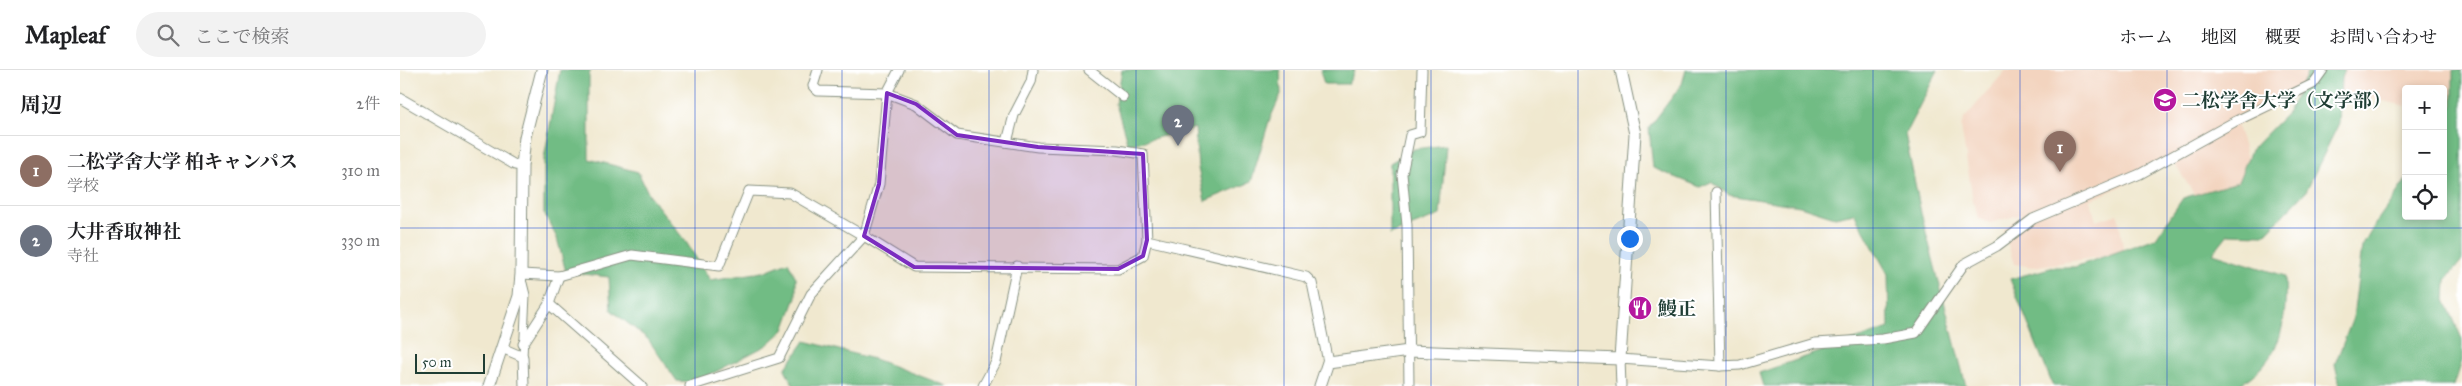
<!DOCTYPE html>
<html lang="ja">
<head>
<meta charset="utf-8">
<style>
	body { margin:0; font-family:"IM FELL Great Primer","Noto Serif JP",serif; background:#f2f2f2; color:#202124 }
	.controls { position:absolute; right:15px; top:15px; display:grid; overflow:hidden; border-radius:5px; box-shadow:0 2px 8px #0003 }
	.controls button { width:45px; height:45px; display:grid; place-items:center; padding:0; border:0; border-bottom:1px solid #e0e0e0; background:#fff; color:#202124; font:25px sans-serif }
	.scale { position:absolute; left:15px; bottom:12px; width:70px; box-sizing:border-box; padding-left:5px; border:2px solid #1f3d34; border-top:0; font-size:14px; line-height:18px; white-space:nowrap; color:#1f3d34; -webkit-text-stroke:4px #fff; paint-order:stroke }
	.you { position:absolute; left:1229px; top:168px; width:18px; height:18px; margin:-12px; border:4px solid #fff; border-radius:50%; background:#1a73e8; box-shadow:0 0 0 8px #1a73e833 }
	.badge { display:grid; place-items:center; width:32px; height:32px; border-radius:50%; background:#b5179e; color:#fff; font-size:16px; font-weight:700 }
	.pin { position:absolute; translate:-50% -41px; filter:drop-shadow(0 1px 2px #0008) }
	.pin::after { content:''; position:absolute; top:26px; width:18px; height:15px; background:inherit; clip-path:polygon(0 0,100% 0,50% 100%) }
	.list { margin:0; padding:0; list-style:none }
	h2 { display:flex; justify-content:space-between; align-items:center; height:65px; margin:0; padding:0 20px; font-size:21px }
	h2 small { font-size:16px; font-weight:400; color:#757577 }
	.list li { display:grid; grid-template-columns:32px 1fr auto; gap:15px; align-items:center; box-sizing:border-box; height:70px; padding:0 20px; border-top:1px solid #e0e0e0 }
	.list b { display:block; font-size:19px; white-space:nowrap }
	.list p { margin:0; font-size:16px; white-space:nowrap; color:#757577 }
	.list em { font-size:16px; font-style:normal; color:#757577 }
	.icon { flex:none; width:28px; height:28px; fill:none; stroke:currentColor; stroke-width:2; stroke-linecap:round; stroke-linejoin:round }
	.map { position:relative; flex:none; width:2062px; height:316px; overflow:hidden }
	header { display:flex; align-items:center; gap:30px; box-sizing:border-box; height:70px; padding:0 25px; background:#fff; border-bottom:1px solid #e0e0e0 }
	header strong { font-size:24px }
	nav { display:flex; gap:28px; margin-inline-start:auto; font-size:18px }
	.search { width:350px; height:45px; background:#f2f2f2; display:flex; align-items:center; gap:12px; box-sizing:border-box; padding:0 18px; border-radius:28px; color:#757577; font-size:19px }
	main { display:flex }
	aside { flex:1; background:#fff }
	.map>svg:first-child { display:block }
</style>
</head>
<body>
<header>
<strong>Mapleaf</strong>
<div class="search"><svg class="icon" aria-label="search" viewBox="0 0 24 24"><circle cx="10" cy="10" r="6"/><path d="M15 15l6 6"/></svg>ここで検索</div>
<nav><a>ホーム</a><a>地図</a><a>概要</a><a>お問い合わせ</a></nav>
</header>
<main>
<aside>
<h2>周辺<small>2件</small></h2>
<ul class="list">
<li><span class="badge" style="background:#8d6e63">1</span><div><b>二松学舍大学 柏キャンパス</b><p>学校</p></div><em>310 m</em></li>
<li><span class="badge" style="background:#6b7280">2</span><div><b>大井香取神社</b><p>寺社</p></div><em>330 m</em></li>
</ul>
</aside>
<div class="map">
<svg width="2062" height="316" viewBox="0 0 2062 316">
	<rect width="100%" height="100%" fill="#fff"/>
	<filter id="ink" filterUnits="userSpaceOnUse"><feTurbulence type="fractalNoise" baseFrequency=".02" numOctaves="2"/><feDisplacementMap in="SourceGraphic" scale="10" xChannelSelector="R" yChannelSelector="G"/><feConvolveMatrix kernelMatrix="1 2 1 2 8 2 1 2 1" color-interpolation-filters="sRGB"/></filter>
	<filter id="wash" filterUnits="userSpaceOnUse"><feTurbulence type="fractalNoise" baseFrequency=".0096" numOctaves="4" result="noise"/><feDisplacementMap in="SourceGraphic" scale="20" xChannelSelector="R" yChannelSelector="G"/><feGaussianBlur stdDeviation="1.12" result="paint"/><feColorMatrix in="noise" values="0 0 0 0 0 0 0 0 0 0 0 0 0 0 0 0 0 1.4 0 .05"/><feComposite in="paint" operator="in"/></filter>
	<g filter="url(#wash)">
		<rect width="100%" height="100%" fill="#f0e8cf"/>
		<polygon fill="#f3d4bf" points="1606,0 2061,0 2055,46 2043,44 2043,19 2006,19 2006,36 1916,16 1837,56 1855,112 1801,135 1774,93 1690,130 1696,151 1718,144 1724,183 1633,197 1614,194 1603,160 1623,144 1590,153 1578,148 1573,131 1561,56 1564,49"/>
		<g fill="#71bc84" stroke="#487c5c">
			<polygon points="160,0 191,0 189,5 189,89 238,102 249,125 286,172 310,210 363,202 388,192 396,208 396,227 384,260 367,275 296,312 277,311 248,269 211,240 209,207 166,202 157,168 144,143 144,89"/>
			<polygon points="722,0 880,0 881,24 869,51 851,112 805,131 798,98 795,58 728,75 716,34"/>
			<polygon points="920,0 955,0 948,14 924,14"/>
			<polygon points="1286,0 1538,0 1505,64 1521,143 1566,316 1363,316 1359,303 1489,258 1488,204 1454,143 1435,147 1400,136 1329,125 1311,112 1300,117 1253,98 1249,58 1282,14"/>
			<path d="M1909,0H1944L1941,8L1939,53L1906,121L1864,165L1828,164L1813,183L1885,206C1887,254 1882,290 1837,316H1653L1610,209L1654,197H1675L1756,168L1783,128L1838,112L1851,80L1888,42Z"/>
			<polygon points="2053,0 2062,0 2062,190 2046,210 2045,230 2062,269 2062,291 2054,316 1940,316 1935,294 1953,248 1962,177 1977,151 2006,110 2006,146 2043,146 2043,53 2053,35"/>
			<polygon points="1046,75 1040,145 990,165 990,93 1014,79"/>
			<polygon points="405,271 477,290 547,316 394,316 385,299"/>
		</g>
	</g>
	<g filter="url(#ink)">
		<g fill="none" stroke-linecap="round" stroke-linejoin="round">
			<g stroke="#889282" stroke-width="9">
				<polyline id="pedestrian" points="123,213 126,225 123,287"/>
			</g>
			<g stroke="#889282" stroke-width="11">
				<g id="minor">
					<polyline points="418,0 413,16 418,21 487,23 516,34 557,65 638,77 717,80 743,84 747,170 906,207 912,213 928,292"/>
					<polyline points="689,0 723,27"/>
					<polyline points="0,28 115,95 122,96"/>
					<polyline points="607,72 614,45 631,12 633,0"/>
					<polyline points="1316,122 1320,296"/>
					<polyline points="121,204 159,206 232,185 319,196 349,121 390,123 464,166 479,114 487,23 499,0"/>
					<polyline points="149,234 242,316"/>
					<polyline points="123,274 149,234 159,206"/>
					<polyline points="102,278 123,287 124,316"/>
					<polyline points="290,316 379,288 411,224 464,166 514,197 718,199 743,186 747,170"/>
					<polyline points="583,316 596,292 617,196"/>
					<polyline points="1009,316 1007,155 1002,104 1010,65 1020,62 1022,0"/>
					<polyline points="1221,316 1220,289 1320,296 1340,295 1415,273 1483,269 1516,263 1564,194 1597,176 1633,149 1740,104 1834,52 1913,14 1923,0"/>
				</g>
			</g>
			<g stroke="#889282" stroke-width="13">
				<g id="tertiary">
					<polyline points="89,316 119,226 121,204 122,96 125,67 142,0"/>
					<polyline points="920,316 928,292 1009,281 1220,289 1235,64 1221,0"/>
				</g>
			</g>
			<use href="#pedestrian" stroke="#fff" stroke-width="7"/>
			<use href="#minor" stroke="#fff" stroke-width="9"/>
			<use href="#tertiary" stroke="#fff" stroke-width="11"/>
		</g>
	</g>
	<path fill="#7b2cbf" fill-opacity="0.2" stroke="#7b2cbf" stroke-width="4" stroke-linejoin="round" d="M487,23L516,34L557,65L638,77L743,84L747,170L743,186L718,199L514,197L464,166L479,114Z"/>
	<path fill="none" stroke="#1d4ed8" stroke-width="1" stroke-opacity="0.55" d="M147,0V316M295,0V316M442,0V316M589,0V316M736,0V316M884,0V316M1031,0V316M1178,0V316M1326,0V316M1473,0V316M1620,0V316M1767,0V316M1915,0V316M0,158H2062"/>
	<defs>
		<g id="university-disc" transform="scale(1.25)"><circle r="9.5" fill="#b5179e" stroke="#fff"/><path d="M0-5L7-2L0 1L-7-2ZM-4 1L0 2.5L4 1V4Q0 6-4 4Z" fill="#fff"/></g>
		<g id="restaurant-disc" transform="scale(1.25)"><circle r="9.5" fill="#b5179e" stroke="#fff"/><path d="M-5-6h1v4h1v-4h1v4h1v-4h1v5L-1.5 .5V6h-2V.5L-5-1ZM5-6V6H3V1.5H1.5Q1.5-4 5-6Z" fill="#fff"/></g>
	</defs>
	<g fill-rule="evenodd">
		<use href="#university-disc" x="1765" y="30"/>
		<use href="#restaurant-disc" x="1240" y="238"/>
	</g>
	<g text-anchor="middle" stroke-width="4" stroke-linejoin="round" paint-order="stroke">
		<g font-size="19" font-weight="bold" fill="#1f3d34" stroke="#fff" text-anchor="start">
			<text x="1782" y="37">二松学舎大学（文学部）</text>
			<text x="1258" y="245">鰻正</text>
		</g>
	</g>
</svg>
<div class="controls">
<button>+</button>
<button>−</button>
<button><svg class="icon" aria-label="locate" viewBox="0 0 24 24"><circle cx="12" cy="12" r="6"/><path d="M12 2v4M12 18v4M2 12h4M18 12h4"/></svg></button>
</div>
<div class="scale">50 m</div>
<div class="you"></div>
<div class="pin badge" style="left:1660px;top:102px;background:#8d6e63">1</div>
<div class="pin badge" style="left:778px;top:76px;background:#6b7280">2</div>
</div>
</main>
</body>
</html>
